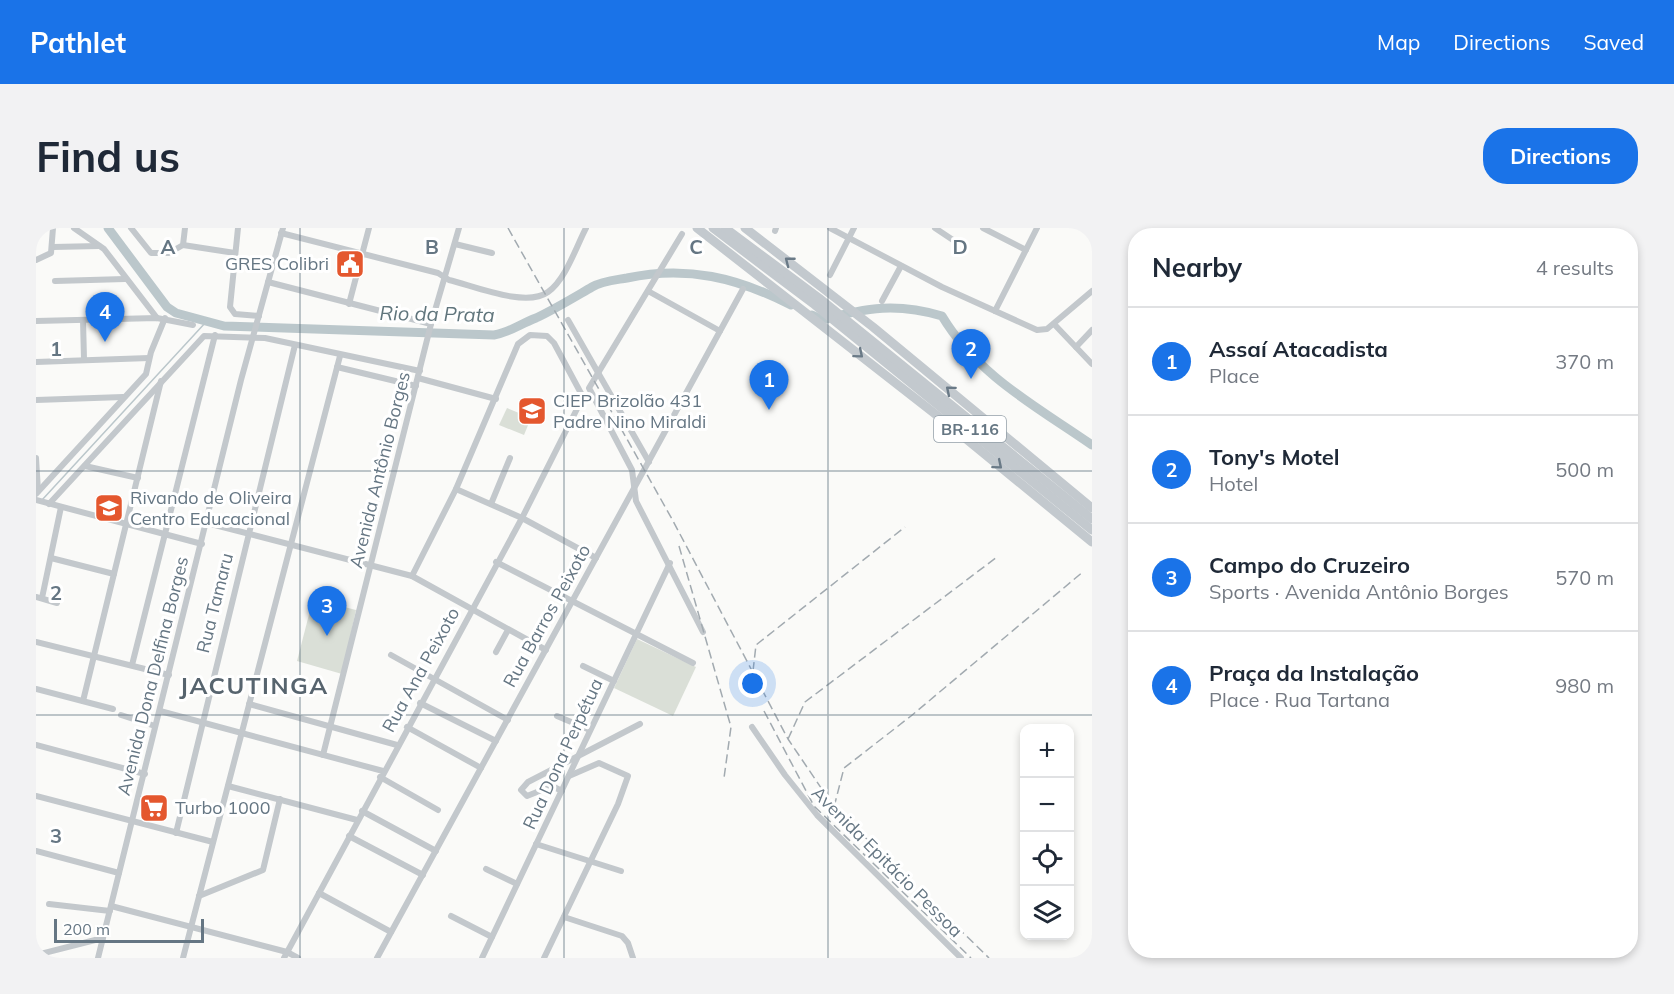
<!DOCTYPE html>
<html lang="en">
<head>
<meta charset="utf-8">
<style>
	body { margin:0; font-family:Mulish,sans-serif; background:#f2f2f3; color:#1f2937 }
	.controls { position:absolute; right:18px; bottom:18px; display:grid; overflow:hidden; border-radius:12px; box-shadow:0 3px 9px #0003 }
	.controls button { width:54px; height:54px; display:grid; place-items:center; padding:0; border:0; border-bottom:2px solid #e0e1e3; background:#fff; color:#1f2937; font:30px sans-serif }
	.scale { position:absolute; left:18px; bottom:15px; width:150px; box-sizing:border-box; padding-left:6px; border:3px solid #657683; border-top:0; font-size:16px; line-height:21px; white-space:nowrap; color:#657683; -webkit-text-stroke:4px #fff; paint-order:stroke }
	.you { position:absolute; left:717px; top:456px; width:21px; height:21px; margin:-15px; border:4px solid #fff; border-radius:50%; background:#1a73e8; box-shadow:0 0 0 9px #1a73e833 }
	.badge { display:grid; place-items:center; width:39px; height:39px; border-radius:50%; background:#1a73e8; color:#fff; font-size:20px; font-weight:700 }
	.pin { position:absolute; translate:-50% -50px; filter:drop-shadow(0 2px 3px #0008) }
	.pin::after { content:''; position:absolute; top:32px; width:21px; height:18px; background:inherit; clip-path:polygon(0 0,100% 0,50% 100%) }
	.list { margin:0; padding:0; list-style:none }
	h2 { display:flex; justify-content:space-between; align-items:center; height:78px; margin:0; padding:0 24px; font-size:26px }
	h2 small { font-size:20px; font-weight:400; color:#747a83 }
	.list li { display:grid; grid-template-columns:39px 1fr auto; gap:18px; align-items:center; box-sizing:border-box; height:108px; padding:0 24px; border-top:2px solid #e0e1e3 }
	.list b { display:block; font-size:22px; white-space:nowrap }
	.list p { margin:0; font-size:20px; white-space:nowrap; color:#747a83 }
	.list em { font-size:20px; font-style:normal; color:#747a83 }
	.icon { flex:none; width:33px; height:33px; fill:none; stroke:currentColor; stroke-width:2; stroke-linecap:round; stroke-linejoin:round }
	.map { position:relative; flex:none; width:1056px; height:730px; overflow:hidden; border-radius:24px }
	header { display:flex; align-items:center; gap:36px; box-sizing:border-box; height:84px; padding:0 30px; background:#1a73e8; color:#fff }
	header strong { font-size:28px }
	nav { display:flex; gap:33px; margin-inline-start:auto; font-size:21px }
	.intro { display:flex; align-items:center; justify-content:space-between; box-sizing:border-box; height:144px; padding:0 36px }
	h1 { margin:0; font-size:42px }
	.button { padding:15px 27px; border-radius:24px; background:#1a73e8; color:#fff; font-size:21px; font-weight:700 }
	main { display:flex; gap:36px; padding:0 36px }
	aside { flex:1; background:#fff; border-radius:24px; box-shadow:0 3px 9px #0003 }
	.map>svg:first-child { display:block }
</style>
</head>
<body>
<header>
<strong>Pathlet</strong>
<nav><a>Map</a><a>Directions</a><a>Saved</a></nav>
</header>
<div class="intro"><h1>Find us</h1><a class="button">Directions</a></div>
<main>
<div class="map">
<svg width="1056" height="730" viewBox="0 0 1056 730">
	<rect width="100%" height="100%" fill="#fafaf8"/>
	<g fill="#dadfd7">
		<polygon points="471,180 495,190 488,207 463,197"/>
		<polygon points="277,371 320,382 306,446 261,433"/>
		<polygon points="601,411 660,439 637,488 578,460"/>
	</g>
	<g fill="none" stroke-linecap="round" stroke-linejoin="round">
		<polyline stroke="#bbc7cb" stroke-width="1.5" points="6,272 170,94"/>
		<g stroke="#bbc7cb" stroke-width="9">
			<path d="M72,0L131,79L140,85L188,98L458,107C475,104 484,96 500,90C519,81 537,70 556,59C566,53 580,52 591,50C651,37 702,50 755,77"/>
			<path d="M776,87L787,92C831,79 862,75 906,88C942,148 1000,178 1056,217"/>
		</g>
		<g stroke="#c3c8cc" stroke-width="6">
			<polyline points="38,0 68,21 121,90"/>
			<polyline points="95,0 115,25 133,25 147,17 149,0"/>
			<polyline points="202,0 194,79 199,86 223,88"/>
			<polyline points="794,0 906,59 1001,102 1011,101 1056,63"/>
			<polyline points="899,0 917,12"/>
			<polyline points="947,0 990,22"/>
			<polyline points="739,3 740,0"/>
			<path d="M245,5L402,45L413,52C438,58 490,80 512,64C530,51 540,19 550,0"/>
			<polyline points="646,6 553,160 596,242 600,273 667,404"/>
			<polyline points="419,16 456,25"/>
			<polyline points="147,17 199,25"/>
			<polyline points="17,19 63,18"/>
			<polyline points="0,32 15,25 17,0"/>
			<polyline points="794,47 818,0"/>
			<polyline points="19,53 89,51"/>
			<polyline points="232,54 395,96"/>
			<polyline points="612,63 684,103"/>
			<polyline points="846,73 865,38"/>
			<polyline points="313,76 333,0"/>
			<polyline points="959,83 1001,0"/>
			<polyline points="47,92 48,131"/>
			<polyline points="532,92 613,234"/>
			<polyline points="0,93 121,90 157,97"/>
			<polyline points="1018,96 1056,136"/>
			<polyline points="1040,119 1056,102"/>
			<polyline points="0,134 113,130"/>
			<polyline points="301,139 380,158"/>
			<polyline points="382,150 460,171"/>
			<polyline points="0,172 87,169"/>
			<polyline points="0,230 2,263"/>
			<polyline points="49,238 102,250"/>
			<polyline points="420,261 486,290 560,330"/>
			<polyline points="0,266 110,146 115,124 129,90"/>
			<polyline points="0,272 166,316"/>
			<polyline points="13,276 168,108 229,110 384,143"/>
			<polyline points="455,276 474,230"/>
			<polyline points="171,295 376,348 510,422"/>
			<polyline points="15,330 78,346"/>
			<polyline points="460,334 657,435"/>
			<polyline points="0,369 21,375"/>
			<polyline points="6,370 25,279"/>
			<polyline points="0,414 133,447"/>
			<polyline points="460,424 472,402"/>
			<polyline points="355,427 472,492"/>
			<polyline points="96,437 179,107"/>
			<polyline points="547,438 578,453"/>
			<polyline points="0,461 77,481"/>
			<polyline points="47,473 125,153"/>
			<polyline points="384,475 460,513"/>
			<polyline points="213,476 361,517"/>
			<polyline points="124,483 347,543"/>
			<polyline points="85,487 119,498"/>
			<polyline points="521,488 554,502"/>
			<polyline points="371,499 445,540"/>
			<polyline points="716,499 749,547 781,587 925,730"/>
			<polyline points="0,517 109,546"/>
			<polyline points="287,527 395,96 423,0"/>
			<polyline points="344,549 402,582"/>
			<polyline points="192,558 321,592"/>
			<polyline points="526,563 516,558 491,568 485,562 492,554 604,496"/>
			<polyline points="0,568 177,614"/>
			<polyline points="326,583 400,623"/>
			<polyline points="140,605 259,117"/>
			<polyline points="313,608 387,647"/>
			<polyline points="500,616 585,643"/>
			<polyline points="0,623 83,645"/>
			<polyline points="450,641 481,656"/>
			<polyline points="283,665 355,704"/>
			<polyline points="163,668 227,642 244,571"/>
			<polyline points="13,676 74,683"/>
			<polyline points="75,678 251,724 262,730"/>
			<polyline points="415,688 456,709"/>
			<polyline points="528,689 586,708 592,715 597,730"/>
			<polyline points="0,727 67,710"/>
			<polyline points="62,730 205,152 247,0"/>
			<polyline points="147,730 304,128"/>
			<polyline points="248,730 486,290 547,169 518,115 511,108 494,107 482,116 420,261 376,348"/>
			<polyline points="341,730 707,61"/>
			<polyline points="446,730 634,335"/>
			<polyline points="508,730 582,576 592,548 563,535 533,548"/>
		</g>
		<g stroke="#c3c9ce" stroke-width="9">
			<polyline points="661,0 912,196 1056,314"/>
			<polyline points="677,0 779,77 1056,302"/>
			<polyline points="689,0 783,70 1056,291"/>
			<polyline points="709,0 837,99 1056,280"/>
		</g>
		<g stroke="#a2aab0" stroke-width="1.5" stroke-dasharray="9 4.5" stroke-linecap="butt">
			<polyline points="472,0 636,291 752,511 798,579 953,730"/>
			<polyline points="643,318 695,499 688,550"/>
			<polyline points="717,443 720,417 869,299"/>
			<polyline points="728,483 778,578 935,730"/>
			<polyline points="752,511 769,474 961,329"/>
			<polyline points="798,579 808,540 875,488 1048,343"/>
		</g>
	</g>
	<defs><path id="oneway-chevron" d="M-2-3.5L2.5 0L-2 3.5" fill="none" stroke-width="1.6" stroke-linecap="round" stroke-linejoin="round" transform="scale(1.5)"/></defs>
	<g stroke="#6a7a87">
		<use href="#oneway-chevron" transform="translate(753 33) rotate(-142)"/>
		<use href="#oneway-chevron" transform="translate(823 126) rotate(40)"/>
		<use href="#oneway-chevron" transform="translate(914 162) rotate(-140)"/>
		<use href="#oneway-chevron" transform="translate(962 237) rotate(40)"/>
	</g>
	<path fill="none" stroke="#657683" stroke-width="1.5" stroke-opacity="0.55" d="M264,0V730M528,0V730M792,0V730M0,243H1056M0,487H1056"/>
	<defs>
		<g id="civic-square" transform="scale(1.5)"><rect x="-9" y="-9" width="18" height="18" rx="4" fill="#e4572e" stroke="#fff"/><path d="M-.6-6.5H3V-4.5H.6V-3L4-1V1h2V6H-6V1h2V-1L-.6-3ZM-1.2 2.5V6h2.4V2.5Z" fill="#fff"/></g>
		<g id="school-square" transform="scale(1.5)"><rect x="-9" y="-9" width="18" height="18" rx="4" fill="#e4572e" stroke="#fff"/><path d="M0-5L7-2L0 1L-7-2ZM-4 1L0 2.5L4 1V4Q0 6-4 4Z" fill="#fff"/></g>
		<g id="supermarket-square" transform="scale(1.5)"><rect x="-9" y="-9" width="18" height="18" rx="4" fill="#e4572e" stroke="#fff"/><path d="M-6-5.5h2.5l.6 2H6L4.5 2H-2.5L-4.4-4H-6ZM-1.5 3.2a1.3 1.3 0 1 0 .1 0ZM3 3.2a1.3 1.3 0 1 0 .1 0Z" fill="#fff"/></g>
	</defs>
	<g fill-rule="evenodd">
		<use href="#civic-square" x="314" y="36"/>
		<use href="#school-square" x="496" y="183"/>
		<use href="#school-square" x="73" y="280"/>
		<use href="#supermarket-square" x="118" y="580"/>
	</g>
	<g text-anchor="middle" stroke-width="6" stroke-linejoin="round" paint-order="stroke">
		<rect fill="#fff" stroke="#939fa8" stroke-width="1.5" x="898" y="188" width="72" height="26" rx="4.5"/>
		<g font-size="16" font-weight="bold" fill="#657683">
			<text x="934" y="207">BR-116</text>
		</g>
		<g font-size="18" fill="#657683" stroke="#fff" text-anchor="start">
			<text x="293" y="42" text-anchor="end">GRES Colibri</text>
			<text x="517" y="179">CIEP Brizolão 431<tspan x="517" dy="21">Padre Nino Miraldi</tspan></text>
			<text x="94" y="276">Rivando de Oliveira<tspan x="94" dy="21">Centro Educacional</tspan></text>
			<text x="139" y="586">Turbo 1000</text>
		</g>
		<g font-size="18" fill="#657683" stroke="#fff">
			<text transform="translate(344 242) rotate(-76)" y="6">Avenida Antônio Borges</text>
			<text transform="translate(179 375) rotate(-76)" y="6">Rua Tamaru</text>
			<text transform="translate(511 388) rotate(-61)" y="6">Rua Barros Peixoto</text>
			<text transform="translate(385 442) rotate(-61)" y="6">Rua Ana Peixoto</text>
			<text transform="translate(117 448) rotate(-76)" y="6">Avenida Dona Delfina Borges</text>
			<text transform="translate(527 526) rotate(-65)" y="6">Rua Dona Perpétua</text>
			<text transform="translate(851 634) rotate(45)" y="6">Avenida Epitácio Pessoa</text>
		</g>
		<g font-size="20" font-style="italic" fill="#60757c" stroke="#fff">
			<text transform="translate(401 86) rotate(1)" y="7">Rio da Prata</text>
		</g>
		<g font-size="24" font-weight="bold" letter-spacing="1.5" fill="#57646e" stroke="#fff">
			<text x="218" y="466">JACUTINGA</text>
		</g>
	</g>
	<g font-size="20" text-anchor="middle" font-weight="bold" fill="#657683" stroke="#fff" stroke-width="6" stroke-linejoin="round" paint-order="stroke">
		<text x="132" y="26">A</text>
		<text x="396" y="26">B</text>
		<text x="660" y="26">C</text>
		<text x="924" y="26">D</text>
		<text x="20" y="128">1</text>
		<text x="20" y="372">2</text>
		<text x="20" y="615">3</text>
	</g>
</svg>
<div class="controls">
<button>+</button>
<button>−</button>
<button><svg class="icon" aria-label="locate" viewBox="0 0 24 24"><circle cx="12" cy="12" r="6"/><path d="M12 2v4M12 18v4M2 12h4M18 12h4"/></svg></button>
<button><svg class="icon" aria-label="layers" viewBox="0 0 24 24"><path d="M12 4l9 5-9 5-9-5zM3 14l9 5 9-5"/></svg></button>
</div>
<div class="scale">200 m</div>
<div class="you"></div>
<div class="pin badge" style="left:733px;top:182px">1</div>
<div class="pin badge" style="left:935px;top:151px">2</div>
<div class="pin badge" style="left:291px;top:408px">3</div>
<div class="pin badge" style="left:69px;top:114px">4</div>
</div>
<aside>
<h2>Nearby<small>4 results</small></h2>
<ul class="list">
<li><span class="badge">1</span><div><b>Assaí Atacadista</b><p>Place</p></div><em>370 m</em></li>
<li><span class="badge">2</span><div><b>Tony's Motel</b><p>Hotel</p></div><em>500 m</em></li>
<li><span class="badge">3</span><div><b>Campo do Cruzeiro</b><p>Sports · Avenida Antônio Borges</p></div><em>570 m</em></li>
<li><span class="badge">4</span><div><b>Praça da Instalação</b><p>Place · Rua Tartana</p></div><em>980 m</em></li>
</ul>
</aside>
</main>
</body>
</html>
